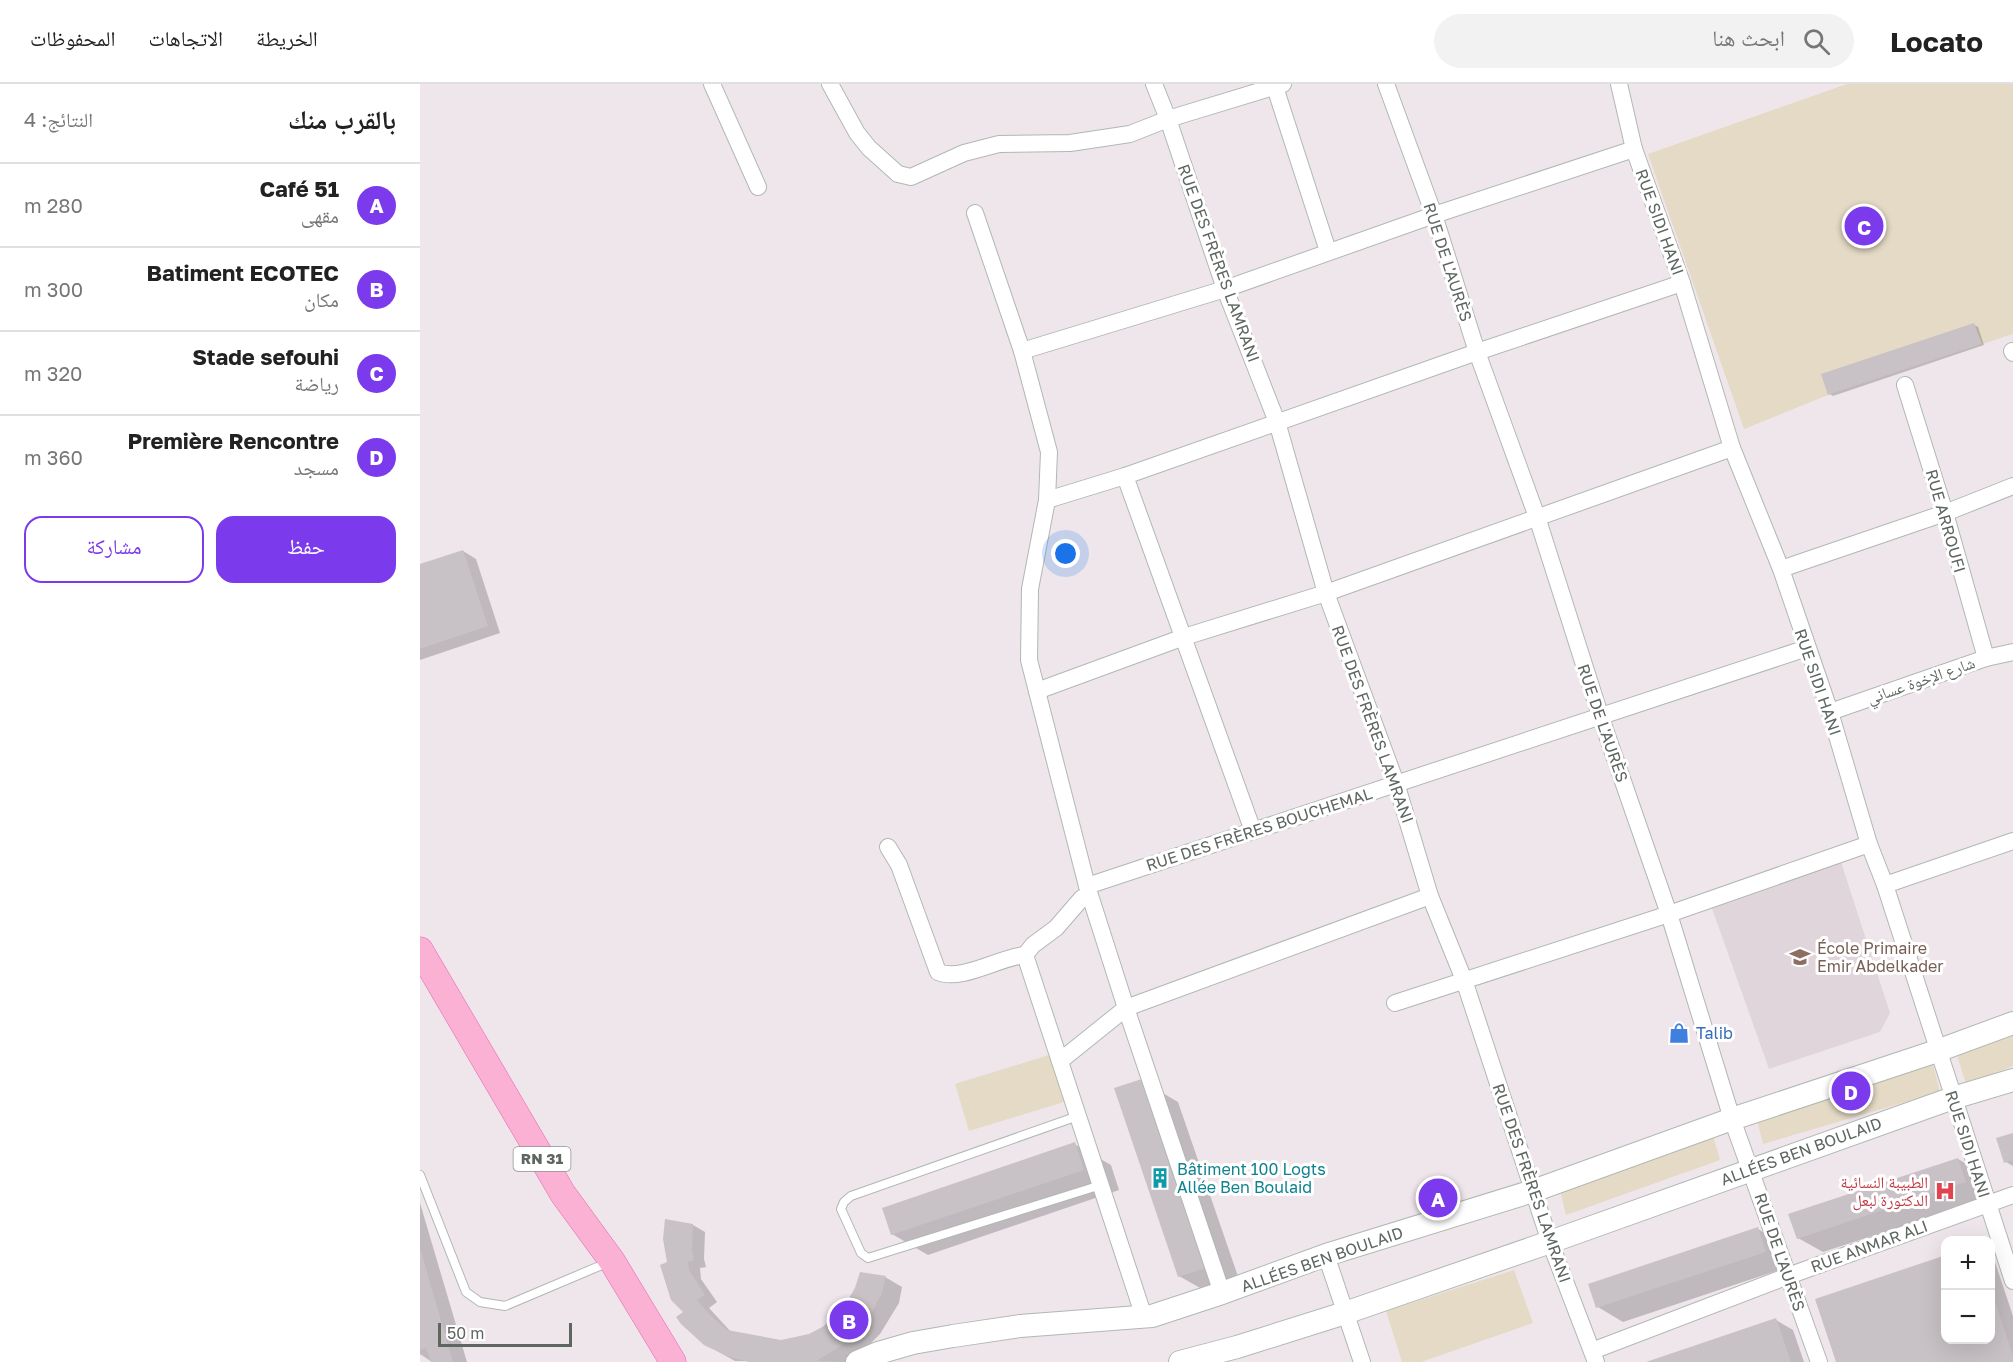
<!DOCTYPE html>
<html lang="ar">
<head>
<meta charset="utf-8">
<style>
	body { margin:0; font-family:"Golos Text","Noto Naskh Arabic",sans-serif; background:#f2f2f2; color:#222; direction:rtl }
	.controls { position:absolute; right:18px; bottom:18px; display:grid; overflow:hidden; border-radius:12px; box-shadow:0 6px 24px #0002 }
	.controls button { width:54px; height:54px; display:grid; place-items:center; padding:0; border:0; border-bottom:2px solid #e0e0e0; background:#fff; color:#222; font:30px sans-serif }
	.scale { position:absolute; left:18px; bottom:15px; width:134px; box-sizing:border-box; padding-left:6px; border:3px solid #5e6660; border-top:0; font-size:16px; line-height:21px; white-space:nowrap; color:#5e6660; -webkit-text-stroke:4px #fff; paint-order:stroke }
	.you { position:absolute; left:646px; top:470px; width:21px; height:21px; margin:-15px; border:4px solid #fff; border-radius:50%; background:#1a73e8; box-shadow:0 0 0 9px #1a73e833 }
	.badge { display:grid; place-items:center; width:39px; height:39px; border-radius:50%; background:#7c3aed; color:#fff; font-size:20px; font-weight:700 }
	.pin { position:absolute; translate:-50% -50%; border:3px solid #fff; box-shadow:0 2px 6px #0006 }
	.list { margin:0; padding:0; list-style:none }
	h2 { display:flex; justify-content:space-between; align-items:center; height:78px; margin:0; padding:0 24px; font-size:26px }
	h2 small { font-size:20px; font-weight:400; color:#767676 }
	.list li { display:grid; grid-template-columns:39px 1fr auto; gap:18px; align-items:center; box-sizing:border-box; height:84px; padding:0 24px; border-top:2px solid #e0e0e0 }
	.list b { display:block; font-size:22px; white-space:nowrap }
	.list p { margin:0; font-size:20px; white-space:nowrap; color:#767676 }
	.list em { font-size:20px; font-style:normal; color:#767676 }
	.actions { display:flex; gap:12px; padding:18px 24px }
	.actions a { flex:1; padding:14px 0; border:2px solid #7c3aed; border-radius:18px; text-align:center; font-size:21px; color:#7c3aed }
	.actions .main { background:#7c3aed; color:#fff }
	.icon { flex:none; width:33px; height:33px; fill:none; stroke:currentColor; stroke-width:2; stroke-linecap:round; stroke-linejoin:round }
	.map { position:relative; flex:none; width:1593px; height:1278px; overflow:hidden; direction:ltr }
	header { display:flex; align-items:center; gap:36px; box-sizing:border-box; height:84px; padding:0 30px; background:#fff; border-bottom:2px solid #e0e0e0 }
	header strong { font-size:28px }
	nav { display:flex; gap:33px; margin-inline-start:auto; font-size:21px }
	.search { width:420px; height:54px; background:#f2f2f2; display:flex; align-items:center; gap:15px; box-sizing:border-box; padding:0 21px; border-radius:33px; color:#767676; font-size:22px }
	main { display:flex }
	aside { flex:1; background:#fff }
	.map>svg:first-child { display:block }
</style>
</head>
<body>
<header>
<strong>Locato</strong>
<div class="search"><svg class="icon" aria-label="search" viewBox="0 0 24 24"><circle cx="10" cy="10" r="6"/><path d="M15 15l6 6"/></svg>ابحث هنا</div>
<nav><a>الخريطة</a><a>الاتجاهات</a><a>المحفوظات</a></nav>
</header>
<main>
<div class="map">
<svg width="1593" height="1278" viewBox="0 0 1593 1278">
	<rect width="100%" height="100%" fill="#efe6eb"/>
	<polygon fill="#dfd5da" points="1419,772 1470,929 1460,948 1349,985 1289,816"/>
	<g fill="#e5dac5">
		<polygon points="1427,0 1593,0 1593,250 1408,311 1324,345 1228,70"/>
		<polygon points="1593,949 1593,982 1546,1000 1536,968"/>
		<polygon points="629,971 644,1018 549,1047 535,1000"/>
		<polygon points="1513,980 1520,1008 1343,1060 1337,1036"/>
		<polygon points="1292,1048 1300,1076 1146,1131 1140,1106"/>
		<polygon points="1094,1186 1113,1239 1001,1278 982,1278 966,1227"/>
	</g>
	<g fill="#0003">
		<polygon points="1554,241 1558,243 1564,261 1413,312 1410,310"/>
		<polygon points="43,467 56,475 80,549 0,576 0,482"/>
		<polygon points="722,997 758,1018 822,1204 796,1213 759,1192"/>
		<polygon points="1593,1050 1593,1082 1586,1078"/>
		<polygon points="654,1060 691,1081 699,1106 508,1171 472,1150"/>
		<polygon points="1538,1075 1564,1090 1571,1113 1403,1168 1378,1154"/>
		<polygon points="0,1119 47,1278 12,1278 0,1270"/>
		<polygon points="273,1141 285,1148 284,1175 286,1183 280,1184 281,1195 297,1218 289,1224 312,1249 361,1258 389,1252 405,1243 465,1193 482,1203 479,1219 460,1250 439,1271 427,1278 315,1277 297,1267 265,1229 249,1180"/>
		<polygon points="1338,1145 1364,1160 1371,1182 1203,1238 1178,1223"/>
		<polygon points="1570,1171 1573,1172 1593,1232 1593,1278 1418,1278 1526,1256 1570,1256"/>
		<polygon points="1356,1236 1373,1246 1384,1278 1229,1278"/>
	</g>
	<g fill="#c8c1c6">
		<polygon points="1554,239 1562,260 1408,311 1401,290"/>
		<polygon points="43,466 68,542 0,565 0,480"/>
		<polygon points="722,995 786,1184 758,1193 694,1004"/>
		<polygon points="1593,1049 1593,1076 1584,1079 1576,1054"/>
		<polygon points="655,1058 664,1086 471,1151 462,1124"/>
		<polygon points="1538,1074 1546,1098 1377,1155 1368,1130"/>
		<polygon points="245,1135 273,1140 272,1166 274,1176 268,1178 269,1186 285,1211 277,1216 292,1233 307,1246 361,1256 389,1250 404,1242 426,1219 435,1204 440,1188 466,1192 462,1209 452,1228 433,1250 422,1261 395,1278 329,1278 307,1272 284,1261 261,1240 256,1233 263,1228 251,1216 240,1181 247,1178 243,1155"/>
		<polygon points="1338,1143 1346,1168 1176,1224 1168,1200"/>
		<polygon points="0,1167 1,1167 33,1278 11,1278 6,1264 0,1266"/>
		<polygon points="1526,1171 1526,1256 1570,1256 1571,1205 1593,1272 1593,1278 1416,1278 1395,1215"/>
		<polygon points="1356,1234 1371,1278 1226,1278"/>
	</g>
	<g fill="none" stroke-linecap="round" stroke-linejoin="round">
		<g stroke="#b1b8b3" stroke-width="10">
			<g id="service">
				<polyline points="658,1032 431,1112 424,1118 421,1125 441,1169 448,1174 681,1101"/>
				<polyline points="0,1091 46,1208 60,1218 85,1222 189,1178"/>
			</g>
		</g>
		<g stroke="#b1b8b3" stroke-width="18">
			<g id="minor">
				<polyline points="292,0 338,103"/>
				<polyline points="410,0 437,49 449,64 478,90 491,93 544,69 579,60 650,59 710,50 748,35 863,0"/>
				<polyline points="734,0 748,35 805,205 857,338 906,509 976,699 1010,812 1044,896 1130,1158 1176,1278"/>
				<polyline points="854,0 908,167"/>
				<polyline points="966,0 1014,131 1057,268 1117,433 1181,634 1249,830 1312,1035 1399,1278"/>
				<polyline points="1199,0 1214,65 1262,199 1312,364 1361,485 1410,628 1449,760 1465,801 1593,1197"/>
				<polyline points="555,129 602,267 629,368 627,416 610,505 609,576 667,802 706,924 802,1209"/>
				<polyline points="602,267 805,205 1014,131 1214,65"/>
				<polyline points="1592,267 1593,269"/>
				<polyline points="1485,301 1525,429 1566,574"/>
				<polyline points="705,392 833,747"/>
				<polyline points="627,416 705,392 1057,268 1262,199"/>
				<polyline points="1361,485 1525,429 1593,402"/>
				<polyline points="617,607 764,553 906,509 1312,364"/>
				<polyline points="1410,628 1566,574 1593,568"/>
				<path d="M468,763L479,781L518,888C542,898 580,873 605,871L724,1233"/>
				<polyline points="1465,801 1593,757"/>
				<polyline points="667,802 1387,564"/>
				<polyline points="605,871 613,861 636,844 662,814"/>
				<polyline points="975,919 1249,830 1449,760"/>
				<polyline points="640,977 706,924 1010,812"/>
				<polyline points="906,1171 942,1278"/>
				<polyline points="1172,1267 1368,1192 1593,1111"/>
			</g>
		</g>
		<g stroke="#b1b8b3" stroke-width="24">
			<g id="secondary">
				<polyline points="437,1278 458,1269 493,1259 533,1252 600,1242 732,1232 802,1209 906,1171 1113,1107 1312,1035 1517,967 1593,939"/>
				<polyline points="760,1278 817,1263 925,1229 1130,1158 1533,1014 1593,996"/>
			</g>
		</g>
		<g stroke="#e866b4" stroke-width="27">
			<polyline id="primary" points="0,866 143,1110 192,1177 253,1278"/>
		</g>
		<use href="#service" stroke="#fff" stroke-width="8"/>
		<use href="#minor" stroke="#fff" stroke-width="16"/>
		<use href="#secondary" stroke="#fff" stroke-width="22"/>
		<use href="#primary" stroke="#fab1d4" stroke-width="26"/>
	</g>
	<defs>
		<g id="school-bare" transform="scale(1.62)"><path d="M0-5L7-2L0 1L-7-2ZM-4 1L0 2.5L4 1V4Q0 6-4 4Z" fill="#8d6e63" stroke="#fff" stroke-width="2.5" paint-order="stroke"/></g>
		<g id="shop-bare" transform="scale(1.62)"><path d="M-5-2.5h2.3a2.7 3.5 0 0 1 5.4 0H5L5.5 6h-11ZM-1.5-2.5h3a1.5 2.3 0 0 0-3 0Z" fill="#3f7fe0" stroke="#fff" stroke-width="2.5" paint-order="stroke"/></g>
		<g id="building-bare" transform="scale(1.62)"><path d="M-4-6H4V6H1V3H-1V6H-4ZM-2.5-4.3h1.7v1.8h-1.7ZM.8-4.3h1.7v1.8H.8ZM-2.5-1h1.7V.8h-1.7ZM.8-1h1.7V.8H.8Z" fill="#0f9aa8" stroke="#fff" stroke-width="2.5" paint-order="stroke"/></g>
		<g id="hospital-bare" transform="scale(1.62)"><path d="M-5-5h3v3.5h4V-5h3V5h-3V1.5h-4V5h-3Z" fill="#e0444e" stroke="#fff" stroke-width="2.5" paint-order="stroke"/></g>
	</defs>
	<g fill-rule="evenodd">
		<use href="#school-bare" x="1380" y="873"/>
		<use href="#shop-bare" x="1259" y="949"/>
		<use href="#building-bare" x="740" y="1094"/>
		<use href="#hospital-bare" x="1525" y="1107"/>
	</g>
	<g text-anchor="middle" stroke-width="6" stroke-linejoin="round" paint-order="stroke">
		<rect fill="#fff" stroke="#8e9490" stroke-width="1.5" x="93.5" y="1063" width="57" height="24" rx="4.5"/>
		<g font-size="15" font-weight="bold" fill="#5e6660">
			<text x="122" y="1080">RN 31</text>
		</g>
		<g font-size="16" fill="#5e6660" stroke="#fff">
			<text transform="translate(1240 138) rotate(70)" y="6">RUE SIDI HANI</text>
			<text transform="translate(1028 178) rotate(72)" y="6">RUE DE L'AURÈS</text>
			<text transform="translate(799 179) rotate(70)" y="6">RUE DES FRÈRES LAMRANI</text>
			<text transform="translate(1526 437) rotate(74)" y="6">RUE ARROUFI</text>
			<text transform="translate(1501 596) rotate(-19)" y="6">شارع الإخوة عساني</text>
			<text transform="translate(1398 598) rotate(71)" y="6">RUE SIDI HANI</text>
			<text transform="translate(1183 639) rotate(71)" y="6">RUE DE L'AURÈS</text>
			<text transform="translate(953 640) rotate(70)" y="6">RUE DES FRÈRES LAMRANI</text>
			<text transform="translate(839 745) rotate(-18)" y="6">RUE DES FRÈRES BOUCHEMAL</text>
			<text transform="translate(1548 1060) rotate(72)" y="6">RUE SIDI HANI</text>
			<text transform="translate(1381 1067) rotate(-20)" y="6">ALLÉES BEN BOULAID</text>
			<text transform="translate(1112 1099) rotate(71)" y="6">RUE DES FRÈRES LAMRANI</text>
			<text transform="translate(1449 1162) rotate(-20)" y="6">RUE ANMAR ALI</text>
			<text transform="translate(1360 1168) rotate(71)" y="6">RUE DE L'AURÈS</text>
			<text transform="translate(902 1175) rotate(-19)" y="6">ALLÉES BEN BOULAID</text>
		</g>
		<g font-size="16" fill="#785e54" stroke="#fff" text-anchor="start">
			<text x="1397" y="870">École Primaire<tspan x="1397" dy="18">Emir Abdelkader</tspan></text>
		</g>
		<g font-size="16" fill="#366cbe" stroke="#fff" text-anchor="start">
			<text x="1276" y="955">Talib</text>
		</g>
		<g font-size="16" fill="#0d838f" stroke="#fff" text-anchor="start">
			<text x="757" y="1091">Bâtiment 100 Logts<tspan x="757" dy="18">Allée Ben Boulaid</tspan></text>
		</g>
		<g font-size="16" fill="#be3a42" stroke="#fff" text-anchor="end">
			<text x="1508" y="1104">الطبيبة النسائية<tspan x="1508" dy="18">الدكتورة لبعل</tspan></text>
		</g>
	</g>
</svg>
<div class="controls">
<button>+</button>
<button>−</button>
</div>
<div class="scale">50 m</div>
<div class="you"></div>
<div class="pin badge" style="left:1018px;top:1114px">A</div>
<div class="pin badge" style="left:429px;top:1236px">B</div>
<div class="pin badge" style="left:1444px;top:142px">C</div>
<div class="pin badge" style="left:1431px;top:1007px">D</div>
</div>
<aside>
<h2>بالقرب منك<small>النتائج: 4</small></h2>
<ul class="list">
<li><span class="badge">A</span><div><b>Café 51</b><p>مقهى</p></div><em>280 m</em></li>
<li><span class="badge">B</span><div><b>Batiment ECOTEC</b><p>مكان</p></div><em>300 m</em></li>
<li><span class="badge">C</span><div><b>Stade sefouhi</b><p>رياضة</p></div><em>320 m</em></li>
<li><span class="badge">D</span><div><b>Première Rencontre</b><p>مسجد</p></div><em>360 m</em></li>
</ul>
<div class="actions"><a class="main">حفظ</a><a>مشاركة</a></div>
</aside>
</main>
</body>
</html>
